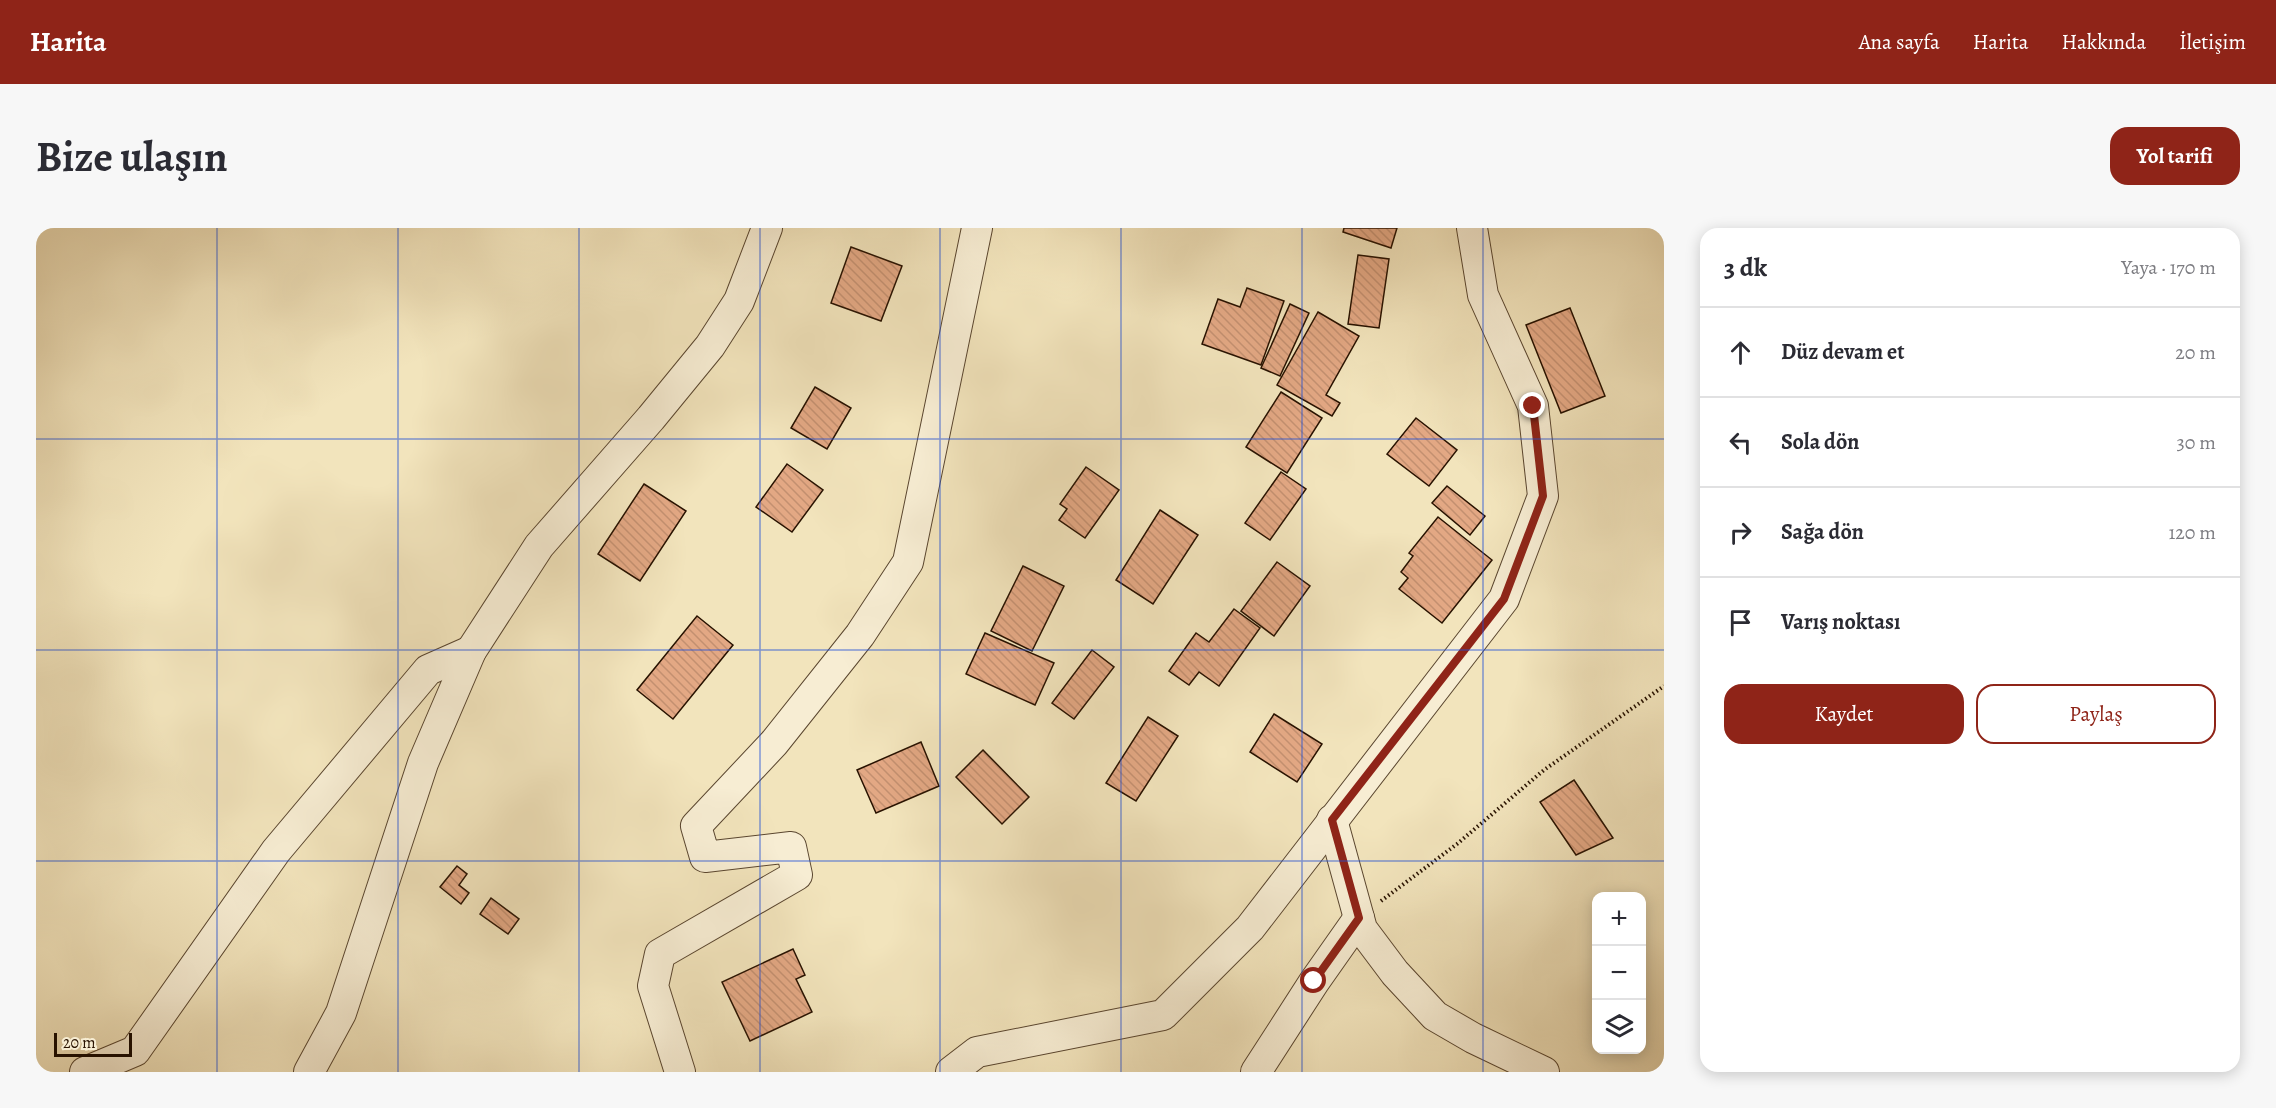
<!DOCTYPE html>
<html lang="tr">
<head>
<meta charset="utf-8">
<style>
	body { margin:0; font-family:Alegreya,serif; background:#f7f7f7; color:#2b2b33 }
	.controls { position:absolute; right:18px; bottom:18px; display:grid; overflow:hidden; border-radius:12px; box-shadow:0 3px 15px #0003 }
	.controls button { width:54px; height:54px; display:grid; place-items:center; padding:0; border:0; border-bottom:2px solid #e1e1e2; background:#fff; color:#2b2b33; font:30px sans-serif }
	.scale { position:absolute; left:18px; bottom:15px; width:78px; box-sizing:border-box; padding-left:6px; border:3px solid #281200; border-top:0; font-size:16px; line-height:21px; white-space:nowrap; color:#281200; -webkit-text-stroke:4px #f7edd3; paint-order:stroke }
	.stop { position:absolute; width:18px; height:18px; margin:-14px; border:4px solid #8f2418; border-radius:50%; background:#fff }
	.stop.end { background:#8f2418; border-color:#fff; box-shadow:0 2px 6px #0008 }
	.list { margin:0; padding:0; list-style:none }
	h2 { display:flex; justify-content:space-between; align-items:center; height:78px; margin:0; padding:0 24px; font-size:26px }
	h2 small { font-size:20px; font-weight:400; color:#7c7c81 }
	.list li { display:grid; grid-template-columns:39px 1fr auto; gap:18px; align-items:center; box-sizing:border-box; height:90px; padding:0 24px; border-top:2px solid #e1e1e2 }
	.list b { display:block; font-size:22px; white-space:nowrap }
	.list em { font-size:20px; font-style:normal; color:#7c7c81 }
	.actions { display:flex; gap:12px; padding:18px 24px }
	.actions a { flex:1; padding:14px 0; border:2px solid #8f2418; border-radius:18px; text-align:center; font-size:21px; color:#8f2418 }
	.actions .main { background:#8f2418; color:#fff }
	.icon { flex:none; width:33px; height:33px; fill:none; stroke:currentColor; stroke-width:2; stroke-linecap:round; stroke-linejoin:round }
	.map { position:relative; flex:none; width:1628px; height:844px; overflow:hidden; border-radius:18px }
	header { display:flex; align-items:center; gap:36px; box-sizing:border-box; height:84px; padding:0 30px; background:#8f2418; color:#fff }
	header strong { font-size:28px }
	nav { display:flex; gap:33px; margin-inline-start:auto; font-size:21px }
	.intro { display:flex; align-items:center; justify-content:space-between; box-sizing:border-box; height:144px; padding:0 36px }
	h1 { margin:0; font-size:42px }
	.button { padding:15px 27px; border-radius:18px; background:#8f2418; color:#fff; font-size:21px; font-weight:700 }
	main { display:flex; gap:36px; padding:0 36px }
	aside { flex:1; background:#fff; border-radius:18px; box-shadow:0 3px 15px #0003 }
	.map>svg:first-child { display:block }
</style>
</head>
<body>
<header>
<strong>Harita</strong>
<nav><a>Ana sayfa</a><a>Harita</a><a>Hakkında</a><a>İletişim</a></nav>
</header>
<div class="intro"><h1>Bize ulaşın</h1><a class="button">Yol tarifi</a></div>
<main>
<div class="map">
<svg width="1628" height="844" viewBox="0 0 1628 844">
	<defs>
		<pattern id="building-back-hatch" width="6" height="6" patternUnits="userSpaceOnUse" patternTransform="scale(1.5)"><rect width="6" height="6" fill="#e3a884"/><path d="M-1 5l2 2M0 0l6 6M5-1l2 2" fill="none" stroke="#c39070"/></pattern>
	</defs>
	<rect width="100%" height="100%" fill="#f2e4bc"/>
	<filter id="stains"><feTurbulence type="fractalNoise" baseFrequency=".00333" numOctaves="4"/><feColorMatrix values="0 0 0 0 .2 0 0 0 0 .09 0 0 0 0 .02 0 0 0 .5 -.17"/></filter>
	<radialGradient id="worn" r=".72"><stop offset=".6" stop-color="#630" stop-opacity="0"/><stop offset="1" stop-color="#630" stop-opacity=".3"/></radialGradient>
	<g fill="url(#building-back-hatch)" stroke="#281200" stroke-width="1.5">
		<polygon points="1308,0 1361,0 1355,20 1307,4"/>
		<polygon points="815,19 866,38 845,93 795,75"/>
		<polygon points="1322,27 1353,31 1343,100 1312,96"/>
		<polygon points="1211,60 1248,73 1225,137 1166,116 1182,71 1204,79"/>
		<polygon points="1254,76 1273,85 1244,148 1225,140"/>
		<polygon points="1534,80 1569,168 1525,185 1490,97"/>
		<polygon points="1282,84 1323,108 1290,167 1304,175 1296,188 1241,157"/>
		<polygon points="779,159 815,180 791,221 755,200"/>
		<polygon points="1245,164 1286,190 1251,245 1210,219"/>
		<polygon points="1380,190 1421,222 1393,258 1351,226"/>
		<polygon points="751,236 787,262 756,304 720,279"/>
		<polygon points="1050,239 1083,262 1049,310 1023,292 1031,281 1024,276"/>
		<polygon points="1245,244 1270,261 1234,312 1209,295"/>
		<polygon points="608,256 650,283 604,353 562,326"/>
		<polygon points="1411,258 1449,288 1434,307 1396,275"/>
		<polygon points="1124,282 1162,307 1117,376 1080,352"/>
		<polygon points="1402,289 1456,332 1406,395 1363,361 1372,350 1365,344 1377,328 1373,325"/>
		<polygon points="1241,334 1274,358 1238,408 1205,383"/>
		<polygon points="987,338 1028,358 996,423 955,403"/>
		<polygon points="1198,381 1224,400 1183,458 1163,444 1153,457 1133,443 1160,405 1173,414"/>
		<polygon points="661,388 697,417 637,491 601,462"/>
		<polygon points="949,405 1018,435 999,477 930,446"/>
		<polygon points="1056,422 1078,439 1038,491 1016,475"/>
		<polygon points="1238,486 1286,516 1261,554 1214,524"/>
		<polygon points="1112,489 1142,508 1100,573 1070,555"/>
		<polygon points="885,514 903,558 840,585 821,542"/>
		<polygon points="947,522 993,569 966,596 920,549"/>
		<polygon points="1538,552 1577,610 1540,627 1504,574"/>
		<polygon points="421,638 431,646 423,657 433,665 425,676 404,659"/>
		<polygon points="455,670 483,691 472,706 444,686"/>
		<polygon points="757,721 769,747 760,751 776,784 714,813 686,754"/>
	</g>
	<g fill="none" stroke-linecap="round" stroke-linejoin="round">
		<g stroke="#5a462f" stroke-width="32">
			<g id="street">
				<polyline points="1296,592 1326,701 1359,745 1399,788 1437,810 1508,844"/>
				<polyline points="49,844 99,823 240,623 392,442 435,423"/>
				<polyline points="273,844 305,785 387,535 435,423 503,318 615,190 674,118 703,73 731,0"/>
				<polyline points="644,844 617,758 624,726 761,647 755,619 669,629 660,598 738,515 824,407 872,334 941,0"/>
				<polyline points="915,844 941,824 1127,787 1214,700 1468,371 1507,268 1497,178 1447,67 1436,0"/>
				<polyline points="1220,844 1278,754 1323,690"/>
			</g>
		</g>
		<polyline stroke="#281200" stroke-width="4" stroke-dasharray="1.5 3" stroke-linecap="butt" points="1345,673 1421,616 1508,542 1628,458"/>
		<use href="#street" stroke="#f7edd3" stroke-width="30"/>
	</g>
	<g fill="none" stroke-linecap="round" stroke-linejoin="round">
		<polyline stroke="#8f2418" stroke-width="8" points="1278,753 1323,690 1296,592 1468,371 1507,268 1497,178"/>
	</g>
	<path fill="none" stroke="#1d4ed8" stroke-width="1.5" stroke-opacity="0.55" d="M181,0V844M362,0V844M543,0V844M724,0V844M904,0V844M1085,0V844M1266,0V844M1447,0V844M0,211H1628M0,422H1628M0,633H1628"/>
	<rect width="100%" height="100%" filter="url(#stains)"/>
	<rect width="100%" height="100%" fill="url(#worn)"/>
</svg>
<div class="controls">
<button>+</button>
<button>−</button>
<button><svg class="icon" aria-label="layers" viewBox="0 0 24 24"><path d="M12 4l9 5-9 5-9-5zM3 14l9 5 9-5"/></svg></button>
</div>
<div class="scale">20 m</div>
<div class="stop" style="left:1278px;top:753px"></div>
<div class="stop end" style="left:1497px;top:178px"></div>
</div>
<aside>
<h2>3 dk<small>Yaya · 170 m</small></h2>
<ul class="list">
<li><svg class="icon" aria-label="ahead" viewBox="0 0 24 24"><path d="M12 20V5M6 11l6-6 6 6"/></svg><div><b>Düz devam et</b></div><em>20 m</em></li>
<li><svg class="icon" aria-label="left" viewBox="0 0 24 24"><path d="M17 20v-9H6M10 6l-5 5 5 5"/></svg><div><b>Sola dön</b></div><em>30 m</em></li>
<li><svg class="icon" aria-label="right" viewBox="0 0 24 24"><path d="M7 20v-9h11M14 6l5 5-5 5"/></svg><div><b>Sağa dön</b></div><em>120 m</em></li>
<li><svg class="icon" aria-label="arrive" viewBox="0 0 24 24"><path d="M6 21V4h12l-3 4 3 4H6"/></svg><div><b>Varış noktası</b></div></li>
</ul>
<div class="actions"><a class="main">Kaydet</a><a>Paylaş</a></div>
</aside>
</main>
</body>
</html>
